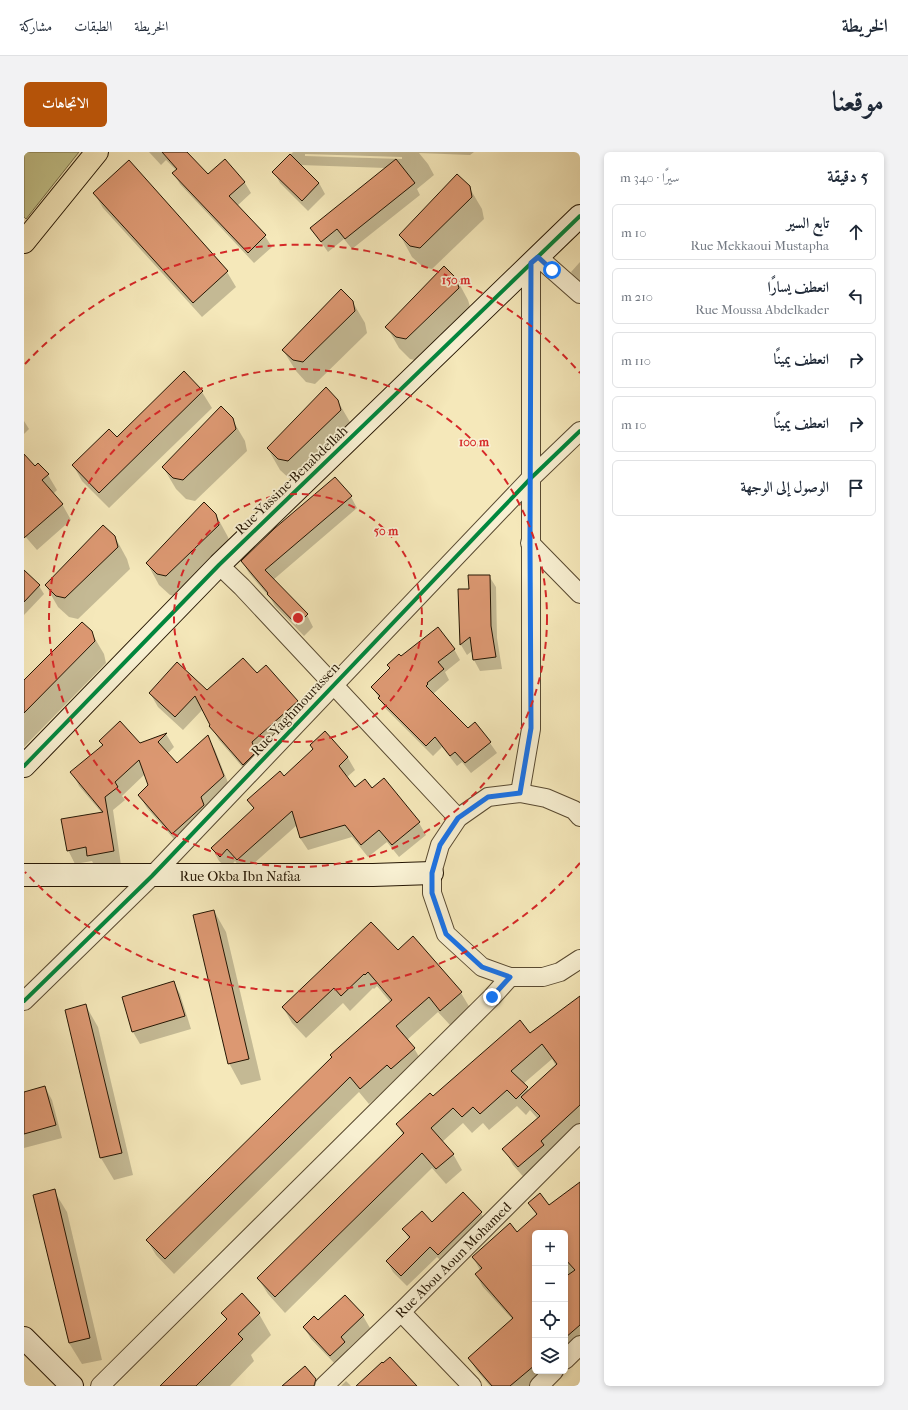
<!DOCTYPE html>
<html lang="ar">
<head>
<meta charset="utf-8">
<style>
	body { margin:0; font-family:"IM FELL French Canon",Amiri,serif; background:#f2f2f3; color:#1f2937; direction:rtl }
	.controls { position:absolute; right:12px; bottom:12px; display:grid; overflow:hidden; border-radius:6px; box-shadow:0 2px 6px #0003 }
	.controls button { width:36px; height:36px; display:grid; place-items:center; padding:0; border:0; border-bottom:1px solid #e0e1e3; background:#fff; color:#1f2937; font:20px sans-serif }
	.stop { position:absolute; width:12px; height:12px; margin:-9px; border:3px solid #1a73e8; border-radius:50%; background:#fff }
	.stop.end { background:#1a73e8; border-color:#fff; box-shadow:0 1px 4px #0008 }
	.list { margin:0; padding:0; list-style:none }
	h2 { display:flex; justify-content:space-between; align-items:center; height:52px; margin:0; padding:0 16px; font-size:17px }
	h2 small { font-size:13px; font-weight:400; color:#747a83 }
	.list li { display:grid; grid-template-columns:26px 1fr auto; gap:12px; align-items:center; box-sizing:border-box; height:56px; margin:0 8px 8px; padding:0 8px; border:1px solid #e0e1e3; border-radius:6px }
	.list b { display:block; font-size:15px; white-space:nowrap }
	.list p { margin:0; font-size:13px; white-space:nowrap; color:#747a83 }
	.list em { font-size:13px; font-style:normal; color:#747a83 }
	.icon { flex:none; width:22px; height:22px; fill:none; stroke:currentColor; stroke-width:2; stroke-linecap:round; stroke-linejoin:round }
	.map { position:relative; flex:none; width:556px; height:1234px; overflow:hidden; direction:ltr; border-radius:6px }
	header { display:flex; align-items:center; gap:24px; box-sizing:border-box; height:56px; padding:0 20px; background:#fff; border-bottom:1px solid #e0e1e3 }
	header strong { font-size:19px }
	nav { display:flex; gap:22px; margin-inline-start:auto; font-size:14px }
	.intro { display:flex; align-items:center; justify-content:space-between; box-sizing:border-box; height:96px; padding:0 24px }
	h1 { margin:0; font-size:28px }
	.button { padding:10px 18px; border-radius:6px; background:#b45309; color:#fff; font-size:14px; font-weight:700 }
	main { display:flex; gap:24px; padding:0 24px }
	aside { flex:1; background:#fff; border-radius:6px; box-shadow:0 2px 6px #0003 }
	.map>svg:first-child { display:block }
</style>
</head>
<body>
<header>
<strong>الخريطة</strong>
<nav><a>الخريطة</a><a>الطبقات</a><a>مشاركة</a></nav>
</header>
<div class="intro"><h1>موقعنا</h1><a class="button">الاتجاهات</a></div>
<main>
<aside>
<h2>5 دقيقة<small>سيرًا · 340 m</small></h2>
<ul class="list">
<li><svg class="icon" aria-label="ahead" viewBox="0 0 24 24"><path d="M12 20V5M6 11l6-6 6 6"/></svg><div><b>تابع السير</b><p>Rue Mekkaoui Mustapha</p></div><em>10 m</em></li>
<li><svg class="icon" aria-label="left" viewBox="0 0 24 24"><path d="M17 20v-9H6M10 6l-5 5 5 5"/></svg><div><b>انعطف يسارًا</b><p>Rue Moussa Abdelkader</p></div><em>210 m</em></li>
<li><svg class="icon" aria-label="right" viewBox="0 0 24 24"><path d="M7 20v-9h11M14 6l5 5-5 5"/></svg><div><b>انعطف يمينًا</b></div><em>110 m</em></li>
<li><svg class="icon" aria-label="right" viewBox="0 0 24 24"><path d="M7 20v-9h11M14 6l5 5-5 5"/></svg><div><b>انعطف يمينًا</b></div><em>10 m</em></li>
<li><svg class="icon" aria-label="arrive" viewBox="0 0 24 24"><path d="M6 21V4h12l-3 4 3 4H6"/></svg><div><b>الوصول إلى الوجهة</b></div></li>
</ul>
</aside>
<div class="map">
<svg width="556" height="1234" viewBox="0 0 556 1234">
	<rect width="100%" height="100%" fill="#f5e8ba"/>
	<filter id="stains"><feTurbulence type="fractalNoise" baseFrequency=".005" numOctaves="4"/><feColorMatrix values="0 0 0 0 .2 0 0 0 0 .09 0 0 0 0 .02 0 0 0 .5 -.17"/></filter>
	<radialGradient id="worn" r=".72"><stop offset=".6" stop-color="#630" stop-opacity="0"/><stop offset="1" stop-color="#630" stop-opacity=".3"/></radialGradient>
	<polygon fill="#c4c48b" stroke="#746d47" points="0,0 55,0 2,67 0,65"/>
	<g fill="#0003" fill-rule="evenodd">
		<polygon points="125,0 156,0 184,23 201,8 221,31 227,41 213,54 241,84 248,95 230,111 156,32 150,22 153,19 142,8 137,13"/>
		<path d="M269,0H450L446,3L395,1L404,12L410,23L393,37L396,43L328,97L320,87L304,100L287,76L362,16L276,13L295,31L301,42L284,59L256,31L250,20ZM281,2L378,5V7L281,4Z"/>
		<polygon points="105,10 203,120 212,135 178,165 79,56 70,41"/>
		<polygon points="445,35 458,57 460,67 408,117 399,115 388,105 376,83"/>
		<polygon points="556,110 556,131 553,129 547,120"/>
		<polygon points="432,126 444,148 447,158 395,209 386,207 375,196 363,175"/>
		<polygon points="328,149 341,171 343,181 291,232 282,230 272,219 259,198"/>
		<polygon points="160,221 178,240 188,256 85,356 58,329 49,313 93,286"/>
		<polygon points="313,248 326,270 328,280 267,328 256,318 244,297"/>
		<polygon points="208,267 221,289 223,299 171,349 162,347 152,337 139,315"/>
		<polygon points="0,269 5,277 0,282"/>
		<polygon points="0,303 11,315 24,323 33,338 29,342 38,352 47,368 13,398 0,383"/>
		<polygon points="327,345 333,356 249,428 283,463 289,475 280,484 251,454 247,447 225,421 218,409"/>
		<polygon points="192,363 204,385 207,395 155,445 146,443 135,433 123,411"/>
		<polygon points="91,385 103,407 106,417 54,467 45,465 34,455 22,434"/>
		<polygon points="3,422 15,434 20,442 0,463 0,425"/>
		<polygon points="465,424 472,435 473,486 478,517 456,519 450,508 448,499 443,503 437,493 435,438 446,438"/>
		<polygon points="67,480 80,502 82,511 0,595 0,529"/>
		<polygon points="430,497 436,508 421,520 425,528 409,542 444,578 451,571 466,591 473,601 447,621 438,610 433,614 418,595 409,604 362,557 348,535 367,517 364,513 377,506"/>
		<polygon points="233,522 273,550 281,564 228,626 195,588 187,574 188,574 179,557 159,578 134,555 126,541 183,540"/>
		<polygon points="301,581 324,606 331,618 323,625 331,636 348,637 395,671 402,683 375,705 363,690 344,705 328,685 284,698 276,686 273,673 220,720 211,709 204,717 195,709 188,696 230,657 224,648 260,625 290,598 287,594"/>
		<polygon points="142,582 150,595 143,602 153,612 184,585 191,598 207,638 156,694 123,656 115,643 126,634 121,622 98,644 101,648 89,658 97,713 72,717 68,709 51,712 44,698 78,661 55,634 48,620 80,594 76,589 116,592"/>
		<polygon points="190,759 202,780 237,928 217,933 205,911"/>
		<polygon points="374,799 437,841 446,856 426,873 414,860 383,888 390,896 399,912 373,928 345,952 335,940 150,1122 132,1103 123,1088 367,851 353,834 350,837 349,836 326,859 319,851 282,886 268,871 259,855"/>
		<polygon points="149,830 156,842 167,877 116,892 109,880"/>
		<path d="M556,846V977L504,1030L489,1013L480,997L514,967L506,958L502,963L493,954L465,978L459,971L448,981L439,971L418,990L429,1002L438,1018L422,1032L408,1016L261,1161L244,1142L234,1126L379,983L373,972L409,946L506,882ZM528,907L532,914L505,939L499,932Z"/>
		<polygon points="62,854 74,875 109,1023 90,1028 77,1006 42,858"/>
		<polygon points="21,935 28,948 38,986 0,996 0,941"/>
		<polygon points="556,1031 556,1192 541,1205 541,1081 511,1081 511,1219 525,1219 508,1234 466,1234 453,1219 445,1206 489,1168 459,1135 452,1123 456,1118 449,1105 493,1081 513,1064 506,1052 525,1054"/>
		<polygon points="30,1039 43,1060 78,1208 58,1212 45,1191"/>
		<polygon points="439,1042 457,1061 463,1072 421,1113 413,1105 383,1134 369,1120 363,1109 385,1087 379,1077 408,1072"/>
		<polygon points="199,1161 235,1162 247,1183 227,1203 230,1209 206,1234 137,1234 203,1168"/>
		<polygon points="339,1164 346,1176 324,1197 327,1203 314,1215 287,1187 280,1175 294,1170"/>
		<polygon points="322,1229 327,1234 317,1234"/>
	</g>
	<g fill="#dc9872" stroke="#251603">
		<polygon points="138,0 163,0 184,22 201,7 221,30 205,44 242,83 224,101 148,21 153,17"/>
		<polygon points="266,2 295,31 278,49 248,20"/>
		<polygon points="372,7 391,31 321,87 313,77 297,90 286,76"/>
		<polygon points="105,8 204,119 169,151 69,41"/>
		<polygon points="433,22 446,34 448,45 396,96 386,94 375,83"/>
		<polygon points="420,114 432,126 435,136 382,187 372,185 361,175"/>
		<polygon points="317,137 329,149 331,159 279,210 269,208 258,198"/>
		<polygon points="160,219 179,239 75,341 48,313 85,277 93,285"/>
		<polygon points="302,235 314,248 317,258 264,309 254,307 243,296"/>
		<polygon points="197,254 209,266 212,277 159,328 149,326 138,315"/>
		<polygon points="0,302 11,314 14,311 25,322 18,328 39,352 0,386"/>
		<polygon points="311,325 328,344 241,418 284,462 273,473 243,442 244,441 217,409 251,376"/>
		<polygon points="180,350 192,362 195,373 142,424 133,422 122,411"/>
		<polygon points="79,373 91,384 94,395 41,446 32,444 21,433"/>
		<polygon points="0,418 16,433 0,450"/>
		<polygon points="444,423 466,423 467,474 472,505 449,508 446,485 436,493 434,437 445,437"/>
		<polygon points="58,470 68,479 71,489 0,561 0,528"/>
		<polygon points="414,475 431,497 414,510 420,517 403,531 404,532 402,534 444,576 451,570 467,590 441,611 431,600 426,604 411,585 402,594 354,546 356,544 347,535 366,516 363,513 375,502 377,504"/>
		<polygon points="219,506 233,521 242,513 274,549 228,590 232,600 219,613 185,574 186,573 171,544 151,565 125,541 153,510 183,538"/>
		<polygon points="96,569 116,591 143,581 134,590 153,611 184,583 200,624 177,645 180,653 148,682 114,643 124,633 115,608 91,630 94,635 81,645 90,699 63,704 62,695 43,699 37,667 79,660 46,620 79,593 75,589"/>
		<polygon points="301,579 324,605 315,614 331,635 341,627 348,636 360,626 396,670 368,693 355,678 337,693 321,673 276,686 268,659 213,708 203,697 196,705 187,696 230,656 223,648 256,619 260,624 289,597 286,593"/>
		<polygon points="190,758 225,907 204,912 169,763"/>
		<polygon points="347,770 374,798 389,784 438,840 416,859 405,845 372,874 391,896 367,917 363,913 336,937 326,925 141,1107 122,1088 308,905 306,903 368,848 344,820 341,823 340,822 317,844 310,836 273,871 258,855"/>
		<polygon points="150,829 161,864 108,880 98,845"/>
		<polygon points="556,844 556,953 517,989 520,993 494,1015 478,997 516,964 497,945 533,912 518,892 487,919 504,935 492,947 483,938 456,962 449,955 438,965 429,956 407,976 430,1002 412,1017 398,1001 251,1145 233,1126 380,981 372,972 406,941 409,944 496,868 506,881"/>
		<polygon points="62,852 98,1001 76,1006 41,858"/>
		<polygon points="21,934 32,973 0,982 0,940"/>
		<polygon points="556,1030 556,1173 541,1186 541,1125 551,1118 541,1107 541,1081 511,1081 511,1213 486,1234 468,1234 444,1206 489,1166 451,1122 458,1116 448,1105 486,1071 493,1080 513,1062 504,1051 516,1041 525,1053"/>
		<polygon points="31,1037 66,1186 45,1191 9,1043"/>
		<polygon points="439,1040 458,1060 414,1103 406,1095 377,1124 362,1109 386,1085 378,1077 398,1059 408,1070"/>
		<polygon points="218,1141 236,1161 214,1182 219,1187 172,1234 136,1234 203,1167 197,1161"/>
		<polygon points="321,1143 340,1163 317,1185 321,1190 306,1204 279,1175 290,1164 294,1168"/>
		<polygon points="366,1205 393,1234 332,1234 358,1210 359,1211"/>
		<polygon points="281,1214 292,1227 290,1234 258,1234"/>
	</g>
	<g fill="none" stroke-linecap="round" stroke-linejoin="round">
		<g stroke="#594a31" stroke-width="20">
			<g id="street">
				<polyline points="514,105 556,142"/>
				<polyline points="506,391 556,442"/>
				<polyline points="195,413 218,435 434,666"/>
				<polyline points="496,641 507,577 507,111"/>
				<polyline points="556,665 550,658 522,646 496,641 464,645 434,666 416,693 408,721 408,741 422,782 458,815 486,825 519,825 536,820 556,807"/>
				<polyline points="0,849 128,724 507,326 556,279"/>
				<polyline points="377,1160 448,1234"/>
				<polyline points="541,1208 556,1193"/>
				<polyline points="76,1234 468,845 486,825"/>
				<polyline points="300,1234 377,1160 556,981"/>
				<polyline points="515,1234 530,1219"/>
			</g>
		</g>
		<g stroke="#251603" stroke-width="24">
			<g id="secondary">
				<polyline points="0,614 195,413 556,64"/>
				<polyline points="0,723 349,723 408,721"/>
				<polyline points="0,1186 48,1234"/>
			</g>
		</g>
		<g stroke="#251603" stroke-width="24">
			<polyline id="primary" points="0,90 73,0"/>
		</g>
		<use href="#street" stroke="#f8f0d2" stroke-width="18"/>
		<use href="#secondary" stroke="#f8f0d2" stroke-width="22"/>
		<use href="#primary" stroke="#f5e8ba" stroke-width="22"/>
		<g stroke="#f8f0d2" stroke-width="6">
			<g id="cycleway">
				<polyline points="0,614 195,413 556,64"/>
				<polyline points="0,849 128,724 507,326 556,279"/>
			</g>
		</g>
		<use href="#cycleway" stroke="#00873e" stroke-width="4"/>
	</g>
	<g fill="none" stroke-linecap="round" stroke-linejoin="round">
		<polyline stroke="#1a73e8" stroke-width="5" points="468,845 486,825 458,815 422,782 408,741 408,721 416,693 434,666 464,645 496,641 507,576 506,391 507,111 514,105 528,118"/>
	</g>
	<g fill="none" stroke="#d62828" stroke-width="2" stroke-dasharray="7 5">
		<circle cx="274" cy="466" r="124"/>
		<circle cx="274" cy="466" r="249"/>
		<path d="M556 711A373 373 0 0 1 1 720M1 212A373 373 0 0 1 556 221"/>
	</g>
	<g text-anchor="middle" stroke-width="3.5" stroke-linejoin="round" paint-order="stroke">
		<g font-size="14" fill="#251603" stroke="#f8f0d2">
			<text transform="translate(267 328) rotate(-44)" y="5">Rue Yassine Benabdellah</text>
			<text transform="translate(271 557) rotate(-47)" y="5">Rue Yaghmourassen</text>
			<text x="216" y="729">Rue Okba Ibn Nafaa</text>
			<text transform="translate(429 1108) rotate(-45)" y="5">Rue Abou Aoun Mohamed</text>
		</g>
	</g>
	<circle cx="274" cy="466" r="6" fill="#d62828" stroke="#f8f0d2" stroke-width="2"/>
	<g font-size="12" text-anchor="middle" font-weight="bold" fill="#d62828" stroke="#f8f0d2" stroke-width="3.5" stroke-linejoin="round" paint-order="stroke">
		<text x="432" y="132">150 m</text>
		<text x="450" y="294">100 m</text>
		<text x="362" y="383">50 m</text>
	</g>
	<rect width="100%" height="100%" filter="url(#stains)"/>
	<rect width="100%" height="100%" fill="url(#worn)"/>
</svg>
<div class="controls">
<button>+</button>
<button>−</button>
<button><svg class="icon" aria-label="locate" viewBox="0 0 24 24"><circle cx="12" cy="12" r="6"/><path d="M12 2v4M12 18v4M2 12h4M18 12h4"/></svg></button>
<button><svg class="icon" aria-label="layers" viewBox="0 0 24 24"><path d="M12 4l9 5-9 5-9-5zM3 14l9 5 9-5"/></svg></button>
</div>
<div class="stop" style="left:528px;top:118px"></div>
<div class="stop end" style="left:468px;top:845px"></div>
</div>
</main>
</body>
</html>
